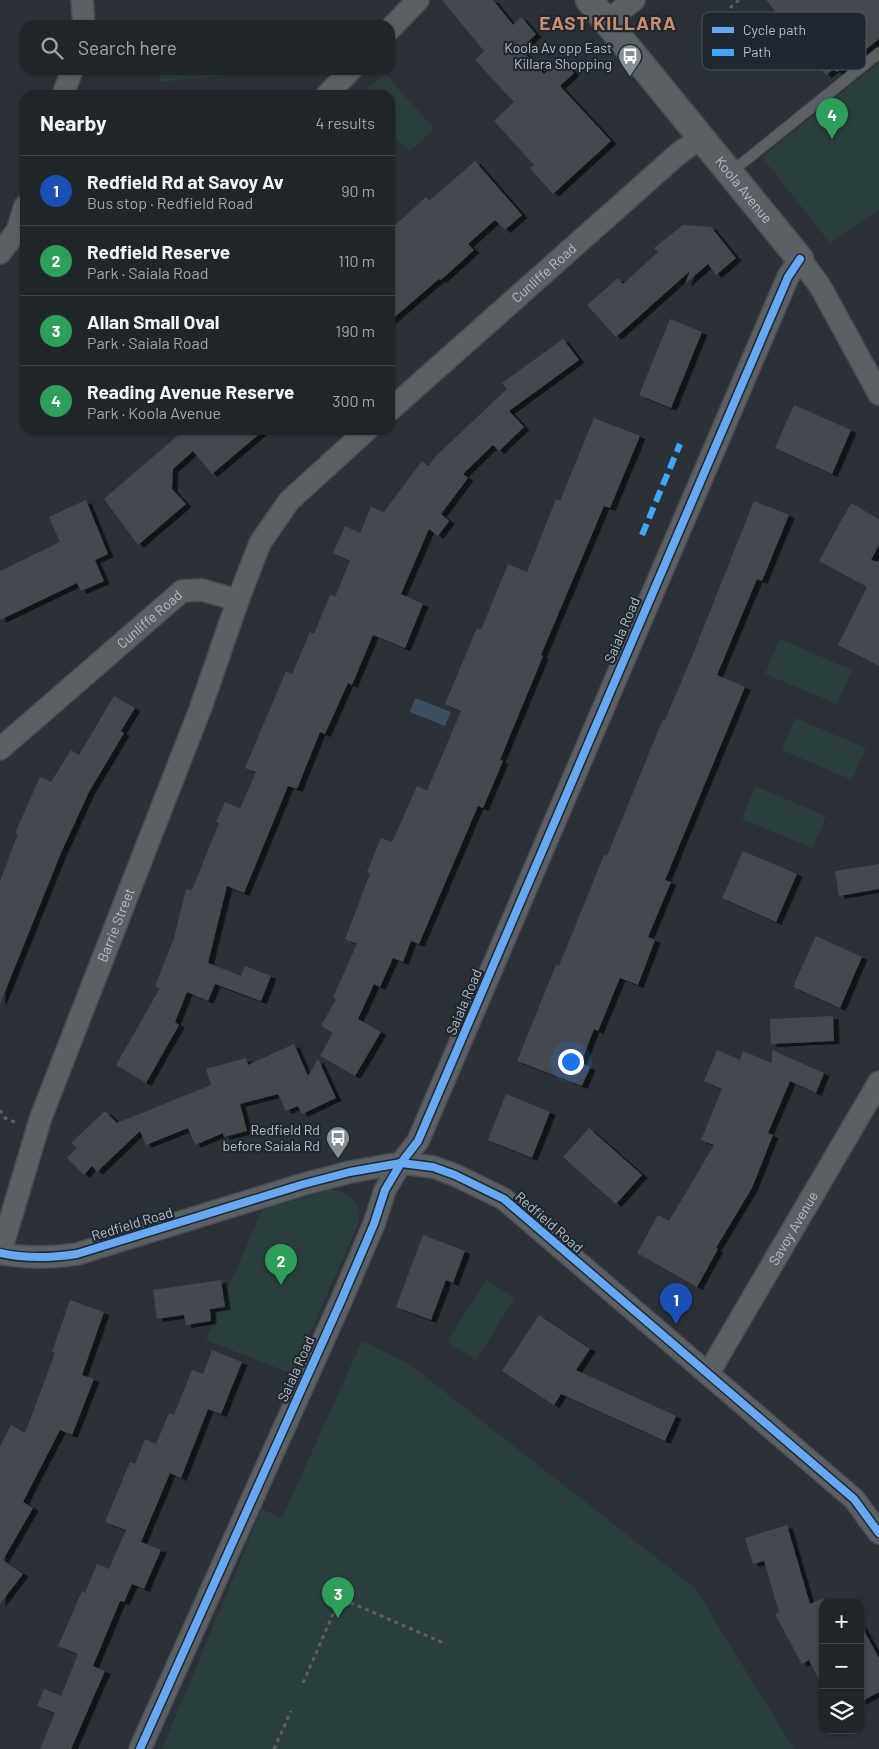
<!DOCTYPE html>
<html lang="en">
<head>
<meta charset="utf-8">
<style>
	body { margin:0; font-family:Barlow,sans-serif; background:#282d31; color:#f1f3f6 }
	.controls { position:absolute; right:15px; bottom:15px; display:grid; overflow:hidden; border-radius:10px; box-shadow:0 1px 4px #0004 }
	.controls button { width:45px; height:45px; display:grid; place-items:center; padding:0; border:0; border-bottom:1px solid #3d4246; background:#202529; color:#f1f3f6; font:25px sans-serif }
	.you { position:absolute; left:570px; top:1061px; width:18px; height:18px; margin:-12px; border:4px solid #fff; border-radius:50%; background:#1a73e8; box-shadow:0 0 0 8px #1a73e833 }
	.badge { display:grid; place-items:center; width:32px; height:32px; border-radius:50%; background:#858d95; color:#fff; font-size:16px; font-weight:700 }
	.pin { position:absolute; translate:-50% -41px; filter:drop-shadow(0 1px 2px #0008) }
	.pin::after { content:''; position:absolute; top:26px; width:18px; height:15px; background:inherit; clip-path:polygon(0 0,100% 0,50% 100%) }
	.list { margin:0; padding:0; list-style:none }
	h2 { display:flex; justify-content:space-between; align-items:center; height:65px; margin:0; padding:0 20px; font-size:21px }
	h2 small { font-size:16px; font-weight:400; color:#a2a5a8 }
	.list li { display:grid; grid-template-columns:32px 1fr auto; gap:15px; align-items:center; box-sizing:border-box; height:70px; padding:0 20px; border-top:1px solid #3d4246 }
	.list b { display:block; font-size:19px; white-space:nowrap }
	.list p { margin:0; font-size:16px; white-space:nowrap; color:#a2a5a8 }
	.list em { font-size:16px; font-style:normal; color:#a2a5a8 }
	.icon { flex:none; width:28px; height:28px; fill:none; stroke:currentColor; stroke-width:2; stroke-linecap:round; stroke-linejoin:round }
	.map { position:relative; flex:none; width:879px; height:1749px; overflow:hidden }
	.search { position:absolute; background:#202529; box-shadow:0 1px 4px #0004; left:20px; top:20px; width:375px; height:55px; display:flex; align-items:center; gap:12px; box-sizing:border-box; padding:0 18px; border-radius:15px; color:#a2a5a8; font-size:19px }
	.panel { position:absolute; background:#202529; box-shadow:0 1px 4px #0004; left:20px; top:90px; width:375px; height:345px; border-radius:15px }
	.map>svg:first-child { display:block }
</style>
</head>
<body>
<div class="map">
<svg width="879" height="1749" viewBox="0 0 879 1749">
	<defs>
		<filter id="shadow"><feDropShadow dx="5.5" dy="3" stdDeviation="0" flood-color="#0009"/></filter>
	</defs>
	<rect width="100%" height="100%" fill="#2b3137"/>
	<g fill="#2b3e3e">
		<polygon points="879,63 879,210 830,243 762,157"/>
		<polygon points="158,70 231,70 231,75 160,82"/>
		<polygon points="385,73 434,129 409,152 390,131 390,95 360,95"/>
		<polygon points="780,639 852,670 837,704 765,674"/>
		<polygon points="795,718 866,748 852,780 782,750"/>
		<polygon points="755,786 826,816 813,848 742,819"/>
		<path d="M328,1190C349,1190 360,1201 359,1222L292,1374L206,1340L262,1210Z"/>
		<polygon points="486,1280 515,1298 476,1360 447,1342"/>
		<polygon points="362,1341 408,1363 695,1588 794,1749 162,1749 262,1509 282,1518"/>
	</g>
	<polygon fill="#3c4e5f" points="415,698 451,712 445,726 410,712"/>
	<g fill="#44494f" filter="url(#shadow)">
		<polygon points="442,0 493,0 513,25 521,17 536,34 521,49 544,74 561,59 574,73 560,86 611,141 553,194 530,168 534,165 494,121 514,102 475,60 484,51"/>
		<polygon points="766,0 879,0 879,39 837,72 834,69 826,75"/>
		<polygon points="475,161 522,215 505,230 495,220 468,244 474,250 441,280 439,279 390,321 390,230 426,197 429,201"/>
		<polygon points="683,225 711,227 736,258 716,275 708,264 685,284 690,271 616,337 587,305 618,278 623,284 658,252 654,248"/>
		<polygon points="670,319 702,332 671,408 639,395"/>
		<polygon points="563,339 579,360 509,411 524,427 499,451 493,445 463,474 468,478 441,514 449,521 438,536 429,529 401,594 423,604 405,648 373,635 352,685 348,683 325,734 320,732 297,789 288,786 244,893 227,886 208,963 241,976 245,966 271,976 261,1001 215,984 208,1001 187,992 175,1022 179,1025 146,1083 116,1065 160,988 155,986 174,938 186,889 192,890 219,823 216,822 225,802 240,808 256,772 245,768 286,671 292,674 310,632 314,634 330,595 335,597 350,561 333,553 345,526 360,533 371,507 384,512 422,461 428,466 437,455 507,389 502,383"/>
		<polygon points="794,405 851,430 832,474 775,448"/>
		<polygon points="594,418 640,436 610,508 604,506 541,655 543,656 500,760 503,761 483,808 478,806 419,944 411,941 403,962 393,958 380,987 374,984 358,1019 381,1032 355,1076 320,1056 333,1033 321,1026 336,999 333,997 357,944 345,939 370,874 367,872 381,838 392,842 417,786 427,791 461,711 445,704 477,628 481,630 508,564 527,572 556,499 560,501"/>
		<polygon points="184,430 264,430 212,474 193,451 173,469 172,489 186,504 138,545 104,499"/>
		<polygon points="86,500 108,554 95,560 104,581 81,591 77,583 0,620 0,571 60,542 49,517"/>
		<polygon points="754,501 789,515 762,581 757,579 717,675 745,687 665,880 671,882 648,937 655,940 638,985 620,978 598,1031 594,1029 581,1063 590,1067 582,1086 517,1061 556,965 559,966 604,855 607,856 663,719 665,720 693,654"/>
		<polygon points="851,503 879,519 879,545 871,560 879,562 879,666 838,645 867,587 819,561"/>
		<polygon points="114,696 135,708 121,731 124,733 89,792 61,853 0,1004 0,881 18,834 15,833 40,777 51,782 71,750 79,755"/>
		<polygon points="743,851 797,874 776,922 722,898"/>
		<polygon points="879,864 879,889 839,896 835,871"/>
		<polygon points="816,936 862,957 840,1008 793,987"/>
		<polygon points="833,1016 834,1041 771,1044 770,1019"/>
		<polygon points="294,1044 308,1076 318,1059 336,1098 302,1114 298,1106 286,1111 278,1094 240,1104 247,1131 224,1137 223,1133 195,1145 188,1128 146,1145 140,1131 97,1172 92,1166 84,1175 67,1158 77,1148 71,1143 105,1111 117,1123 211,1085 206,1069 246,1058 248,1065"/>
		<polygon points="717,1050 740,1060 743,1051 772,1063 772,1050 824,1073 816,1093 790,1081 768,1133 773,1135 752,1188 716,1248 718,1249 697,1287 637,1253 658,1215 669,1221 714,1145 701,1140 722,1089 704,1081"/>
		<polygon points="506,1094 550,1112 532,1158 488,1140"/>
		<polygon points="589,1128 642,1175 616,1204 563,1157"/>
		<polygon points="423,1235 465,1251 453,1283 446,1280 431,1320 396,1307"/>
		<polygon points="221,1280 225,1307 210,1309 211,1321 186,1325 184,1315 157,1319 153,1290"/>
		<polygon points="70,1300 104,1312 82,1375 94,1379 72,1435 60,1430 23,1502 33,1508 3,1560 23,1574 0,1604 0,1447 11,1425 25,1433 55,1353 52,1352"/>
		<polygon points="539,1315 590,1349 576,1370 676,1416 665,1441 561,1394 554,1405 502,1371"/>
		<polygon points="212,1350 242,1362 221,1414 208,1409 181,1478 170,1473 141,1542 161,1550 144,1589 132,1584 124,1602 120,1601 93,1666 105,1671 71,1749 40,1749 55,1713 37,1706 44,1689 61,1696 78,1654 58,1646 82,1591 85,1593 97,1564 109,1569 126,1530 105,1522 130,1462 135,1464 145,1439 156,1444 169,1413 174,1415 192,1370 203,1374"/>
		<polygon points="787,1525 810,1604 823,1598 823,1687 809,1660 802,1664 775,1614 779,1612 764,1561 753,1564 745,1538"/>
		<polygon points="860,1623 879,1658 879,1692 860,1702"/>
	</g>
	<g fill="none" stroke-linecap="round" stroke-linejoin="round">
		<g stroke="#494d52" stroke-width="12">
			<polyline id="service" points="730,173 879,53"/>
		</g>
		<g stroke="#494d52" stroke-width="24">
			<g id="minor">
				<polyline points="82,0 84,25"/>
				<polyline points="606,22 634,0"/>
				<polyline points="390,29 418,0"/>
				<polyline points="63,95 72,70"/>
				<polyline points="327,95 351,70"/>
				<polyline points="0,253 17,231 25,206"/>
				<path id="s1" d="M390,410L678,154L700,138"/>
				<path id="s2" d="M0,749L182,591L202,590L238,600"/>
				<path d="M0,1253C26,1259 51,1258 77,1254L304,1184L350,1172L401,1163L433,1167L455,1175L504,1199L854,1499L879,1533"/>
				<path id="s3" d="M0,1254L41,1117L201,707L238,600L260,543L289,501L367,430"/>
				<path id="s4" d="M708,1374L879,1082"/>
				<polyline points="140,1749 341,1301 374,1224 385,1190 401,1163 418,1141 788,277 800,259 820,286 879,394"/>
			</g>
		</g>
		<g stroke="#494d52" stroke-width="29">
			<g id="tertiary">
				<path id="s5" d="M589,0L800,259"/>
			</g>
		</g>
		<g stroke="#595f63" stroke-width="3" stroke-dasharray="4 4" stroke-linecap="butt">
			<polyline points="730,8 739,0"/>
			<polyline points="777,68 803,47"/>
			<polyline points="0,1110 5,1118 17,1123"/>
			<polyline points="303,1683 340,1598 446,1644"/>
			<polyline points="274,1749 291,1711"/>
		</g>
		<use href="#service" stroke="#5b6065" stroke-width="10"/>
		<use href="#minor" stroke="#5b6065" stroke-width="21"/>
		<use href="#tertiary" stroke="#5b6065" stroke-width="26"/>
		<polyline stroke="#3fa9f5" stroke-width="6" stroke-dasharray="12 6" stroke-linecap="butt" points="642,535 680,444"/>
		<g stroke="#1f2831" stroke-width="11">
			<g id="cycleway">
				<path d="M0,1253C26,1259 51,1258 77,1254L304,1184L350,1172L401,1163L433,1167L455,1175L504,1199L854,1499L879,1533"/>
				<polyline points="140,1749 341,1301 374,1224 385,1190 401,1163 418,1141 788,277 800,259"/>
			</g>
		</g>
		<use href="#cycleway" stroke="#66a8f1" stroke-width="8"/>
	</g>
	<defs>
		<g id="bus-pin" transform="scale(1.25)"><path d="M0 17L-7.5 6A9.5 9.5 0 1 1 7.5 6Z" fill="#858d95" stroke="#1f2831"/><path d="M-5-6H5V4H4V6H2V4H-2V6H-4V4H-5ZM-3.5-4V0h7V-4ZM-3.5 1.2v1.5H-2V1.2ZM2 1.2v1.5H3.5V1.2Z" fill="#fff"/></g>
	</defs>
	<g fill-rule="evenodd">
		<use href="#bus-pin" x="630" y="56"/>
		<use href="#bus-pin" x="338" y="1138"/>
	</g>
	<g text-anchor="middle" stroke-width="4.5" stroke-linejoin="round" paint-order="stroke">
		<g font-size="14" fill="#b6bec7" stroke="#1f2831" text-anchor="end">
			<text x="612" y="53">Koola Av opp East<tspan x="612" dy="16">Killara Shopping</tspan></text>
			<text x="320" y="1135">Redfield Rd<tspan x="320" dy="16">before Saiala Rd</tspan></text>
		</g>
		<g font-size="14" fill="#b6bec7" stroke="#1f2831">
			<text dy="5" stroke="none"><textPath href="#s5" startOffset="245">Koola Avenue</textPath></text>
			<text dy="5" stroke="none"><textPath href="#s1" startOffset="206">Cunliffe Road</textPath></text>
			<text dy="5" stroke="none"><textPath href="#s2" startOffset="198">Cunliffe Road</textPath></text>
			<text transform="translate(622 630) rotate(-67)" y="5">Saiala Road</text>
			<text dy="5" stroke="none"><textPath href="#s3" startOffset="349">Barrie Street</textPath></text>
			<text transform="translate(464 1002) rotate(-67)" y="5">Saiala Road</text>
			<text transform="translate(549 1222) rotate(41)" y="5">Redfield Road</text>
			<text transform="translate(132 1224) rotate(-17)" y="5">Redfield Road</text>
			<text dy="5" stroke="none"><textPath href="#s4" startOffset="169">Savoy Avenue</textPath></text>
			<text transform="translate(296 1369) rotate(-66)" y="5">Saiala Road</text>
		</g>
		<g font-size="19" font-weight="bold" letter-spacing="1" fill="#cb8d6e" stroke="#1f2831">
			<text x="608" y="30">EAST KILLARA</text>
		</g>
	</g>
	<rect x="702" y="12" width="164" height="58" rx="8" fill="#1f2831" stroke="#4c555e" stroke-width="1"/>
	<rect x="712" y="27" width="22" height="6" fill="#66a8f1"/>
	<rect x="712" y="49" width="22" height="7" fill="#3fa9f5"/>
	<g font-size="14" fill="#b6bec7">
		<text x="743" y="35">Cycle path</text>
		<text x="743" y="57">Path</text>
	</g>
</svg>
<div class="controls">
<button>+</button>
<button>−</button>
<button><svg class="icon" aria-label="layers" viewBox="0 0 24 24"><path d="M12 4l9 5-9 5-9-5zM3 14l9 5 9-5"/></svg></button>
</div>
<div class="you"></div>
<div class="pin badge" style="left:676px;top:1324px;background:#1a4fb4">1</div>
<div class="pin badge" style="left:281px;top:1285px;background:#2e9e5b">2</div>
<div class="pin badge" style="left:338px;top:1618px;background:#2e9e5b">3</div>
<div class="pin badge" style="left:832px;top:139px;background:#2e9e5b">4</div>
<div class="search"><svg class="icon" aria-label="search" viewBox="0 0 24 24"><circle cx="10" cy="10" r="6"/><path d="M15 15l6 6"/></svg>Search here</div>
<section class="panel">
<h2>Nearby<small>4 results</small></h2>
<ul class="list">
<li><span class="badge" style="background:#1a4fb4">1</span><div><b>Redfield Rd at Savoy Av</b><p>Bus stop · Redfield Road</p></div><em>90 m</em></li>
<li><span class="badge" style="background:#2e9e5b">2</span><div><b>Redfield Reserve</b><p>Park · Saiala Road</p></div><em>110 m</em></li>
<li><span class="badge" style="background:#2e9e5b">3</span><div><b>Allan Small Oval</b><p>Park · Saiala Road</p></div><em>190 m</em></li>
<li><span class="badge" style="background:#2e9e5b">4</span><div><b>Reading Avenue Reserve</b><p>Park · Koola Avenue</p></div><em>300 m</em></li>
</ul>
</section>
</div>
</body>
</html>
